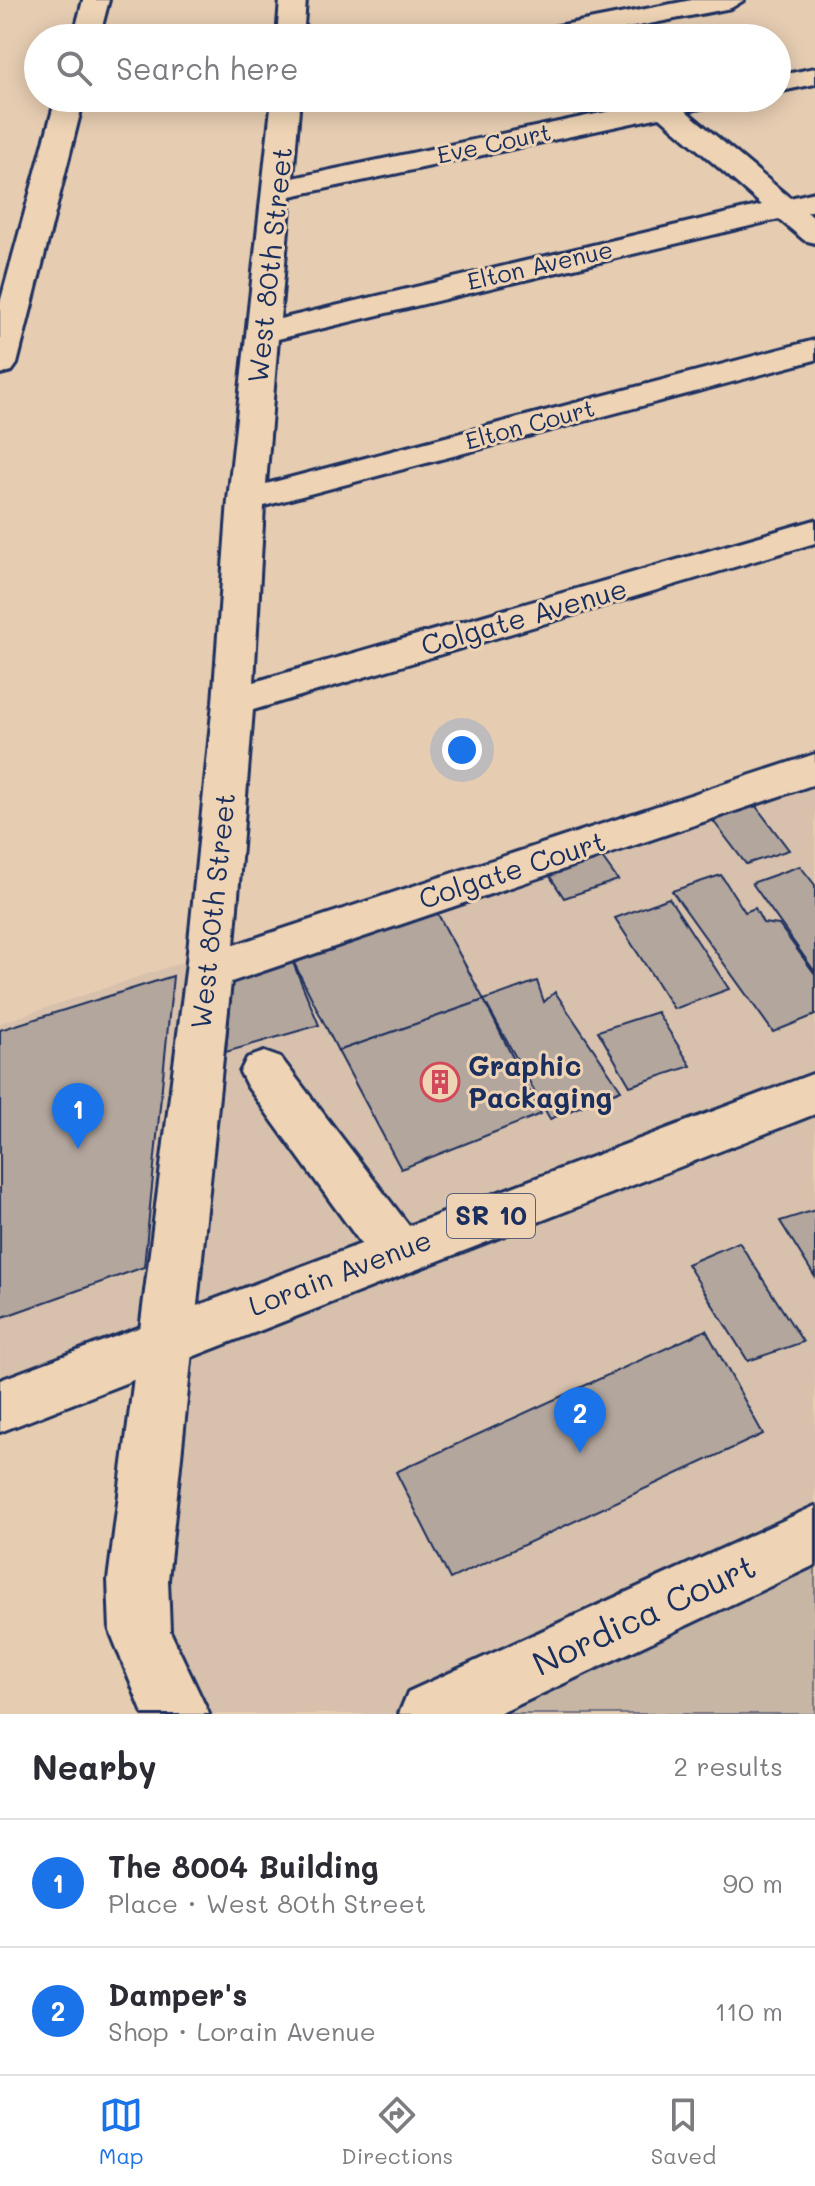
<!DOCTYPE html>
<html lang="en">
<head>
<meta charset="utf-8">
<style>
	body { margin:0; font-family:Mali,sans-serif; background:#f2f2f3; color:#2b2b33 }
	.you { position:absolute; left:462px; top:750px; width:28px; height:28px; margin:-20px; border:6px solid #fff; border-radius:50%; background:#1a73e8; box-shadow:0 0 0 12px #1a73e833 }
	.badge { display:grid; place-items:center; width:52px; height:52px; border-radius:50%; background:#1a73e8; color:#fff; font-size:26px; font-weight:700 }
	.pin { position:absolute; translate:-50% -66px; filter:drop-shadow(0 2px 4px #0008) }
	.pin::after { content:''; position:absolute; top:42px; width:28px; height:24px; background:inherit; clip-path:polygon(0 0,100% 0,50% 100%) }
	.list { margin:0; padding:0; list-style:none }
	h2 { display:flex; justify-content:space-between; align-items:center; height:104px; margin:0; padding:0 32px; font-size:34px }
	h2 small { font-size:26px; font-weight:400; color:#7c7c81 }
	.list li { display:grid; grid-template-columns:52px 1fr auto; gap:24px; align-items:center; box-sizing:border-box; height:128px; padding:0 32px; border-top:2px solid #e1e1e2 }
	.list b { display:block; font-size:30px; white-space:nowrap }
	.list p { margin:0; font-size:26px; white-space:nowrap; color:#7c7c81 }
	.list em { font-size:26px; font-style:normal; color:#7c7c81 }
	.icon { flex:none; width:44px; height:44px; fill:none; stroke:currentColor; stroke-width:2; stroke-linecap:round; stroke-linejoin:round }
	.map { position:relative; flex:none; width:815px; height:1714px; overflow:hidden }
	.search { position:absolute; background:#fff; box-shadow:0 4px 20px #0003; left:24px; right:24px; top:24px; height:88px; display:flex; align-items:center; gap:20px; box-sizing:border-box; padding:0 28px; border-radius:44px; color:#7c7c81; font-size:30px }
	.sheet { height:360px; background:#fff }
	nav { display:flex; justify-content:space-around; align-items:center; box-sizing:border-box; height:112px; border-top:2px solid #e1e1e2; background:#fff; font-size:22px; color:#7c7c81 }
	nav a { display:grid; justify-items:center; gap:4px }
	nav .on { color:#1a73e8 }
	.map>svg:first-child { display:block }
</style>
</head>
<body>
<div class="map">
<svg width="815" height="1714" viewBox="0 0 815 1714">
	<rect width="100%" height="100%" fill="#e6cdb2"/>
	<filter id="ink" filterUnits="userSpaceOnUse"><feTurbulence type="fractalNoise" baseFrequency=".0125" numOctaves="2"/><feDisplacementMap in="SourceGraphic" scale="16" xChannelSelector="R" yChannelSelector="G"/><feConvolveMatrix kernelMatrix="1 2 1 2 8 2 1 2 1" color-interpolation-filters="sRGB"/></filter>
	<g filter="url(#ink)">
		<polygon fill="#d7c1ac" points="815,769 815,1536 430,1714 178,1714 155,1674 168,1340 0,1406 0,1023 210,953"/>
		<polygon fill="#c8b6a5" stroke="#727282" stroke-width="2" points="815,1536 815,1714 430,1714"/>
		<g fill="#b3a69d" stroke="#1b2f5e" stroke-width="2">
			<polygon points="752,801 789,850 746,864 714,822 729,809"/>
			<polygon points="597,851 618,880 564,898 544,867"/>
			<polygon points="800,866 815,885 815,972 752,883"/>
			<polygon points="721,875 745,912 755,908 763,923 779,925 815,974 815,1015 773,1032 672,891"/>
			<polygon points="669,898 729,989 674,1009 615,918"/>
			<polygon points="433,905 484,1000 338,1051 289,953"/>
			<polygon points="289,953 319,1025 226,1052 233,970"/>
			<polygon points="173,976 144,1267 0,1318 0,1030"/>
			<polygon points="537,981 544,1002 555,992 621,1090 550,1119 484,1000"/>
			<polygon points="484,1000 541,1114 401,1169 338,1051"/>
			<polygon points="657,1012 691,1066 630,1086 598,1031"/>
			<polygon points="815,1210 815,1277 780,1221"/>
			<polygon points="739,1242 803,1342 748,1361 687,1264"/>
			<polygon points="706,1330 763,1434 450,1579 396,1472"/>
		</g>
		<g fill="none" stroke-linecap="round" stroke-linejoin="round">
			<g stroke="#1b2f5e" stroke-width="6">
				<g id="minor">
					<polygon points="83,0 109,0 99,38 73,38"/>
					<polygon points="280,0 306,0 303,38 277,38"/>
					<polygon points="692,0 744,0 731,8 577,38 524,38 537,30"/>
					<polygon points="815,68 815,84 777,92 777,76"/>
					<polygon points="56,98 84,98 17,364 12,371 0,374 0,303"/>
					<path d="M272,98H300L293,178L644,104L640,98H724L720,104L686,111L790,198L815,192V210L807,212L815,219V243L804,240L779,219L278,339L266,484L815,340V360L264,506L254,682L815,520V543L253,710L234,945L815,754V784L231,982L168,1580L170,1631L209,1714H143L110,1631L108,1580L186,971L213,702L228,500ZM660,117L762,205L280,319L291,196Z"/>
					<polygon points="264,1052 281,1058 416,1235 423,1251 416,1267 397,1274 378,1267 247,1086 240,1072 247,1058"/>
					<polygon points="815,1506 815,1565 499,1714 399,1714 408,1692"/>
				</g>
			</g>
			<g stroke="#1b2f5e" stroke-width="6">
				<polygon id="major" points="815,1073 815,1114 0,1432 0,1380"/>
			</g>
			<use href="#minor" fill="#eed4b5" fill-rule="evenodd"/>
			<use href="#major" fill="#eed4b5" fill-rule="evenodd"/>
		</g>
	</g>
	<defs>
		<g id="building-ring" transform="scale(2)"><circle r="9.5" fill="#eed4b5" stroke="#d1495b" stroke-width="1.5"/><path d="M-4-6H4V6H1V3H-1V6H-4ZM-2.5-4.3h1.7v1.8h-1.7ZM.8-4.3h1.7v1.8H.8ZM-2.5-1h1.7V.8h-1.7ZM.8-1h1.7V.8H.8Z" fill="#d1495b"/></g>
	</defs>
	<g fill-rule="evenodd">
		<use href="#building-ring" x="440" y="1082"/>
	</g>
	<g text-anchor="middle" stroke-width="6" stroke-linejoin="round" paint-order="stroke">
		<g font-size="24" fill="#1b2f5e" stroke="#eed4b5">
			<text transform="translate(494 144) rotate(-12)" y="8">Eve Court</text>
			<text transform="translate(540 266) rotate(-13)" y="8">Elton Avenue</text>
			<text transform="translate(530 425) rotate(-15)" y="8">Elton Court</text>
		</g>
		<rect fill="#eed4b5" stroke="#5a6078" stroke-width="2" x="447" y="1194" width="88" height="44" rx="6"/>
		<g font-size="26" font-weight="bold" fill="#1b2f5e">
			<text x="491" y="1225">SR 10</text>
		</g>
		<g font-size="28" fill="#1b2f5e" stroke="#eed4b5">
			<text transform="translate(270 265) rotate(-84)" y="10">West 80th Street</text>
			<text transform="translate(524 617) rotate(-16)" y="10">Colgate Avenue</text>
			<text transform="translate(512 870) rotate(-18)" y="10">Colgate Court</text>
			<text transform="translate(213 911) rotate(-84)" y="10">West 80th Street</text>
			<text transform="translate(340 1273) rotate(-21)" y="10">Lorain Avenue</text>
		</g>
		<g font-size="28" font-weight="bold" fill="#1b2f5e" stroke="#eed4b5" text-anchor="start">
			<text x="468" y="1076">Graphic<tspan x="468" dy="32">Packaging</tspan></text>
		</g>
		<g font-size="34" fill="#1b2f5e" stroke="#eed4b5">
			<text transform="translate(644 1615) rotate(-25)" y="12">Nordica Court</text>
		</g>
	</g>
</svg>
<div class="you"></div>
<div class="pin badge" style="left:78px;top:1149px">1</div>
<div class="pin badge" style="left:580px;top:1453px">2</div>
<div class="search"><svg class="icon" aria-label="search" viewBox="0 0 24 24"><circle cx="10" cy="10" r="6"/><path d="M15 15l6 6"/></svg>Search here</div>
</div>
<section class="sheet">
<h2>Nearby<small>2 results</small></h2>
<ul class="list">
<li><span class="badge">1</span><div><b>The 8004 Building</b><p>Place · West 80th Street</p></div><em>90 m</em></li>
<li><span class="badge">2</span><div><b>Damper's</b><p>Shop · Lorain Avenue</p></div><em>110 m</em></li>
</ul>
</section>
<nav>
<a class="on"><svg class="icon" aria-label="map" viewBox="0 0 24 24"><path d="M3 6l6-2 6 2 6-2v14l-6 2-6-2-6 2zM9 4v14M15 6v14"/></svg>Map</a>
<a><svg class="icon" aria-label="directions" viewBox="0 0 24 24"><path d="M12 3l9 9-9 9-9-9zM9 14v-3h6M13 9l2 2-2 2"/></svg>Directions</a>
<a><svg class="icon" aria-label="saved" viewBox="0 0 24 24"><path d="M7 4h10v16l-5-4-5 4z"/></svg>Saved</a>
</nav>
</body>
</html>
